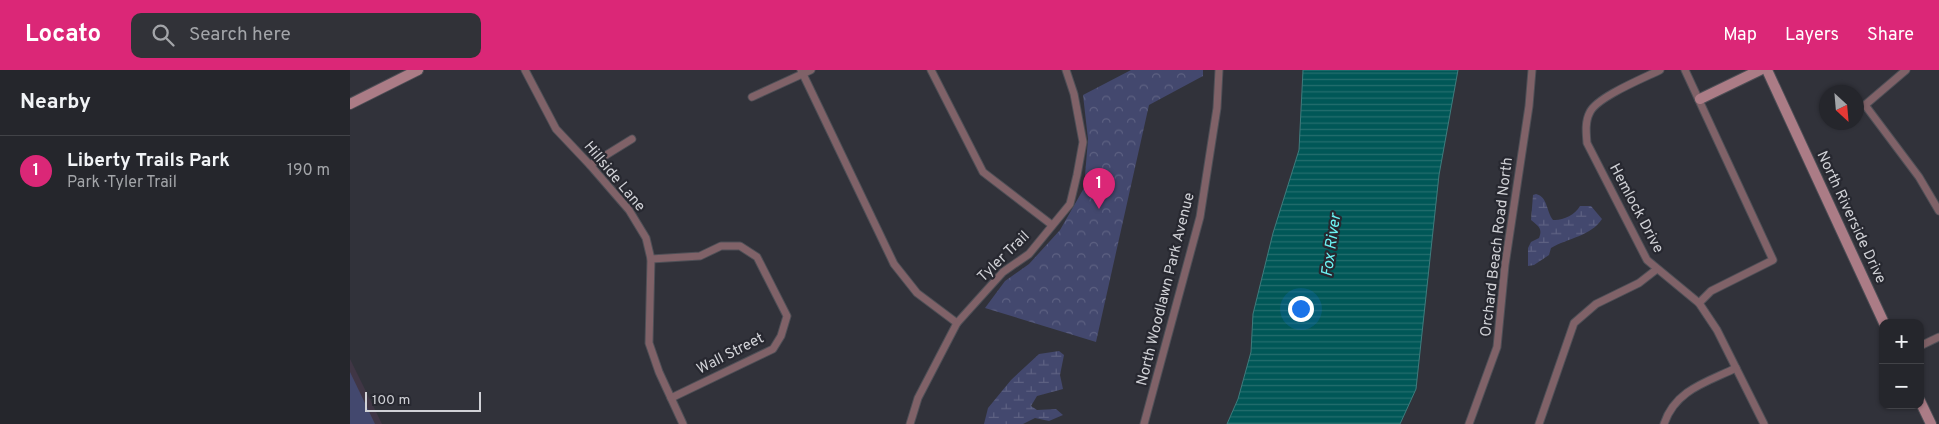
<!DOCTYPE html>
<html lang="en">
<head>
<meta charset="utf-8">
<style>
	body { margin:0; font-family:Overpass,sans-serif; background:#313238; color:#f1f3f6 }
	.controls { position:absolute; right:15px; bottom:15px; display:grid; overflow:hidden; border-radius:10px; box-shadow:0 1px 4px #0004 }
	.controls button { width:45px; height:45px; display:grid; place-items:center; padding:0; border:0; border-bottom:1px solid #424348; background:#25262c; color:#f1f3f6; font:25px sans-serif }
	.compass { position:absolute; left:1469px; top:15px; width:45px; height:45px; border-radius:50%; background:#25262c; box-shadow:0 1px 4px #0004; rotate:154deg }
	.scale { position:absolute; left:15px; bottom:12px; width:116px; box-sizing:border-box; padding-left:5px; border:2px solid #d0d1d6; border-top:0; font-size:14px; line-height:18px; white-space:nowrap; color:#d0d1d6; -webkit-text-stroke:4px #272830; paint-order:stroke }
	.you { position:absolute; left:950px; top:238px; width:18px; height:18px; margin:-12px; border:4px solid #fff; border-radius:50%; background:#1a73e8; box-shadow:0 0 0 8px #1a73e833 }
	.badge { display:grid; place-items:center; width:32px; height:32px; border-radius:50%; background:#db2777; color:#fff; font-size:16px; font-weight:700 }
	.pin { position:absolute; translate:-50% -41px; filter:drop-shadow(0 1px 2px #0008) }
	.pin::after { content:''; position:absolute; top:26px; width:18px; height:15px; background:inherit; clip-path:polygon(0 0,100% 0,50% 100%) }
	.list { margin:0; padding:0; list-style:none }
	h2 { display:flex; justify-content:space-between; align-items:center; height:65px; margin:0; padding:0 20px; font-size:21px }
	h2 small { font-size:16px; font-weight:400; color:#a3a5a9 }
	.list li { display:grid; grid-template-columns:32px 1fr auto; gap:15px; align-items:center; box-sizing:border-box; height:70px; padding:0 20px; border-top:1px solid #424348 }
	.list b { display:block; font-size:19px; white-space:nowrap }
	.list p { margin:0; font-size:16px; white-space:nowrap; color:#a3a5a9 }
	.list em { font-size:16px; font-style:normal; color:#a3a5a9 }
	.icon { flex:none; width:28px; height:28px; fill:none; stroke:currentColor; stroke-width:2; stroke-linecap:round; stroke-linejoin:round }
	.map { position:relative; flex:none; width:1589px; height:354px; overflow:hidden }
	header { display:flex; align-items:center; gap:30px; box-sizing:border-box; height:70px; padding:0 25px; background:#db2777; color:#fff }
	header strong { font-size:24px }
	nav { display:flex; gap:28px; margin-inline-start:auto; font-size:18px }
	.search { width:350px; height:45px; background:#313238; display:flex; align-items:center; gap:12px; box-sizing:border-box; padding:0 18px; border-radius:10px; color:#a3a5a9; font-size:19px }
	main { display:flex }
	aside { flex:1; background:#25262c }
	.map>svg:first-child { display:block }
</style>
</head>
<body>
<header>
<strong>Locato</strong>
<div class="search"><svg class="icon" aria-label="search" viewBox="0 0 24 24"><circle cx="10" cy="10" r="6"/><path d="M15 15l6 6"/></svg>Search here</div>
<nav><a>Map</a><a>Layers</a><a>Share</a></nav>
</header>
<main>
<aside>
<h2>Nearby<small></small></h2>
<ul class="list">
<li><span class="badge">1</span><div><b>Liberty Trails Park</b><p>Park · Tyler Trail</p></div><em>190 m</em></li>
</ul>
</aside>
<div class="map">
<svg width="1589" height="354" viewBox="0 0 1589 354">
	<defs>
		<pattern id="forest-crowns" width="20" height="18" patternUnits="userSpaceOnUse" patternTransform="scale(1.25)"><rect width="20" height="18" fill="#43486e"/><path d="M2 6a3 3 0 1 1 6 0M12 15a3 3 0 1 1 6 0" fill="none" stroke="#5d6182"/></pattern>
		<pattern id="wetland-marsh" width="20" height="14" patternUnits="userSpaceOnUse" patternTransform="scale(1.25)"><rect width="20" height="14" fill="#43486e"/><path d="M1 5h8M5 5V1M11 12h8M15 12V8" fill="none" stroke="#5d6182"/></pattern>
		<pattern id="water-rules" width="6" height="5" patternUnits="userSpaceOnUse" patternTransform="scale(1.25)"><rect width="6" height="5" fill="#005757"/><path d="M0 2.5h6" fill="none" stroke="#246e6e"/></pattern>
	</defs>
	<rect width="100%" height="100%" fill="#31323a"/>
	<polygon fill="#403645" points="0,289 32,354 0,354"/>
	<polygon fill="#43486e" points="0,302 25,354 0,354"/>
	<polygon fill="url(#forest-crowns)" points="781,0 853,0 853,6 799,35 746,272 635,238 655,211 679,194 710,160 734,118 738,69 733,25"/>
	<g fill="url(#wetland-marsh)">
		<path d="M1186,124C1198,127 1196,141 1203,150C1212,151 1225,145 1230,136H1241L1252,149C1241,166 1218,168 1201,178L1199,185L1184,195L1178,196V178L1181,172L1189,168C1193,158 1188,156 1181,150L1183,125Z"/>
		<polygon points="709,281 714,285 710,305 713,319 687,326 681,336 687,340 706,339 713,345 699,351 685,348 673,354 634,354 638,338 661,310 689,284"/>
	</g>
	<polygon fill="url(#water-rules)" stroke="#3e7c7d" points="953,0 1108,0 1089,105 1066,319 1050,354 877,354 888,329 901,282 903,244 923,163 949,80"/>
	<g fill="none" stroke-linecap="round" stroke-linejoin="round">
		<g stroke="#4e4f56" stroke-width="9">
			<g id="street">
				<polyline points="175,0 206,59 240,95 279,140 296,168 301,189 299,273 309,302 333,354"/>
				<polyline points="451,0 544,194 567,223 607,253"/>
				<polyline points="581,0 633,102 702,155"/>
				<path d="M1310,0C1294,8 1247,27 1240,42C1235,51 1236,62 1237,73L1297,190L1349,233L1367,260L1414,354"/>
				<polyline points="1335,0 1423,190 1361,221 1349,233"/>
				<polyline points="1556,0 1515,35 1569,107 1589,141"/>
				<polyline points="402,27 461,0"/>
				<polyline points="240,95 282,69"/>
				<polyline points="301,189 350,186 371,176 390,176 407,187 437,246 431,266 423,279 321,328"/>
				<polyline points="1570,276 1589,267"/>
				<polyline points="560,354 568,328 607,253 653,202 679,184 720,134 727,105 733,72 724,24 716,0"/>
				<polyline points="794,354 850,147 867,38 869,0"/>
				<polyline points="1119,354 1147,277 1155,195 1179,36 1182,0"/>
				<polyline points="1189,354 1224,253 1246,234 1289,213 1307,199"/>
				<path d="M1314,354C1325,320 1357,312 1386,298"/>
			</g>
		</g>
		<g stroke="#4e4f56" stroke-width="12">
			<g id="secondary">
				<polyline points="1417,0 1534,253"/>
				<polyline points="1350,29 1410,0"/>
				<polyline points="0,34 68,0"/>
				<polyline points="1570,331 1581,354"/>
			</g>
		</g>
		<use href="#street" stroke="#806268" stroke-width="7"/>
		<use href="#secondary" stroke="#ab7c86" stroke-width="10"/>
	</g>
	<g text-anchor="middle" stroke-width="4.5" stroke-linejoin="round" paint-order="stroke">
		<g font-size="15" fill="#d0d1d6" stroke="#272830">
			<text transform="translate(265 106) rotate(50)" y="5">Hillside Lane</text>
			<text transform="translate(1287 138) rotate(62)" y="5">Hemlock Drive</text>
			<text transform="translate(1502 147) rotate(65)" y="5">North Riverside Drive</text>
			<text transform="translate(1146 177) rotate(-83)" y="5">Orchard Beach Road North</text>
			<text transform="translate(653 186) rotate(-44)" y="5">Tyler Trail</text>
			<text transform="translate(815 219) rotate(-76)" y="5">North Woodlawn Park Avenue</text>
			<text transform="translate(380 283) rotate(-27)" y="5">Wall Street</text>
		</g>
		<g font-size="16" font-style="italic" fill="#6bf2f2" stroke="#272830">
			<text transform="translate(980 175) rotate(-82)" y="6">Fox River</text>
		</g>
	</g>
</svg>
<div class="controls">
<button>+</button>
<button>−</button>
</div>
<svg class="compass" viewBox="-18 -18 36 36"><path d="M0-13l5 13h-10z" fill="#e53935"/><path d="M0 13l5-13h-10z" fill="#a3a5a9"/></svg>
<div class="scale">100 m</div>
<div class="you"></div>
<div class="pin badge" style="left:749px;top:139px">1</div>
</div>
</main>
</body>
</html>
